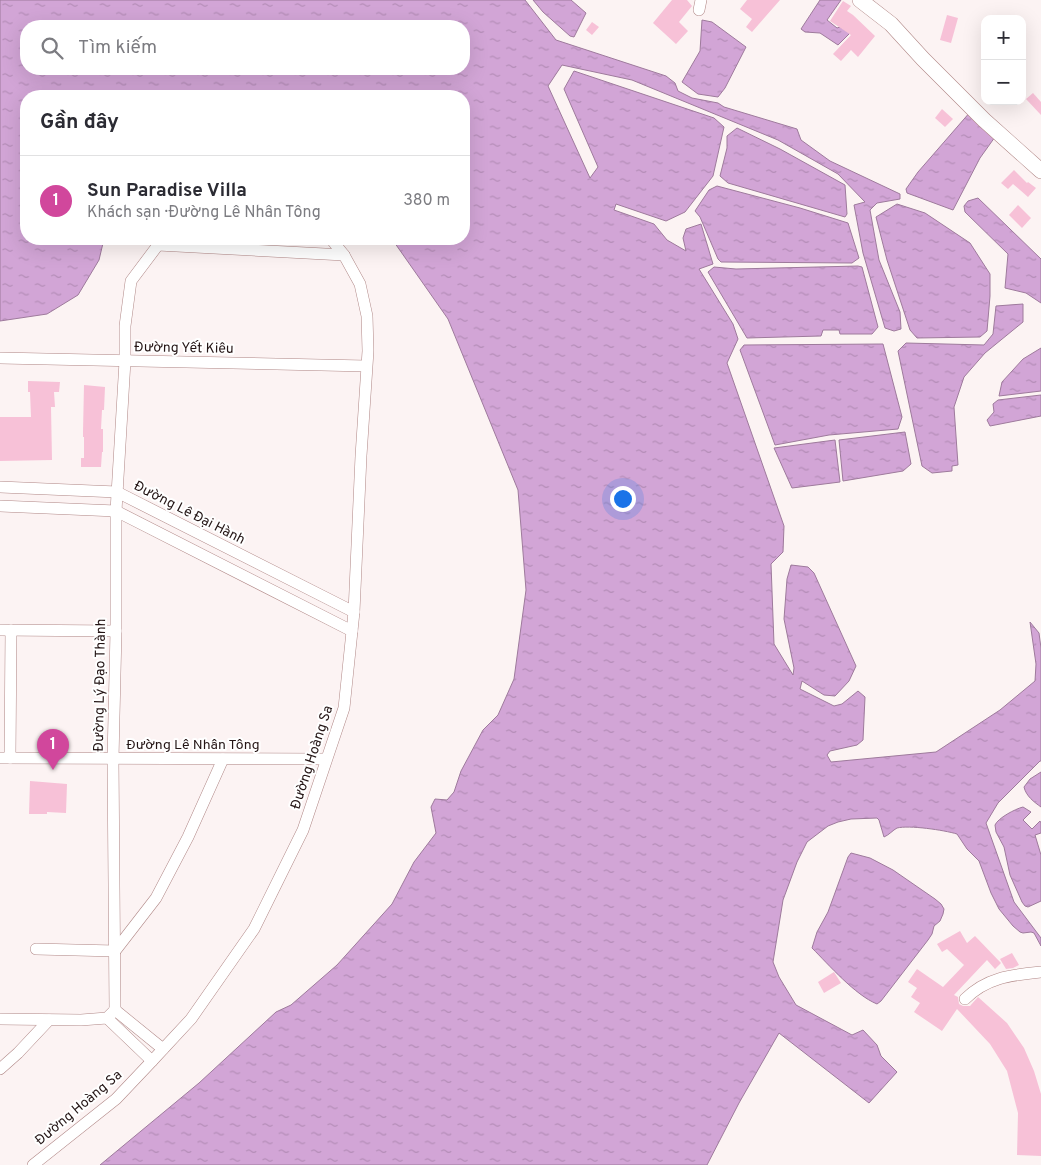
<!DOCTYPE html>
<html lang="vi">
<head>
<meta charset="utf-8">
<style>
	body { margin:0; font-family:Overpass,sans-serif; background:#f7f7f7; color:#2b2b33 }
	.controls { position:absolute; right:15px; top:15px; display:grid; overflow:hidden; border-radius:10px; box-shadow:0 5px 20px #0002 }
	.controls button { width:45px; height:45px; display:grid; place-items:center; padding:0; border:0; border-bottom:1px solid #e1e1e2; background:#fff; color:#2b2b33; font:25px sans-serif }
	.you { position:absolute; left:622px; top:498px; width:18px; height:18px; margin:-12px; border:4px solid #fff; border-radius:50%; background:#1a73e8; box-shadow:0 0 0 8px #1a73e833 }
	.badge { display:grid; place-items:center; width:32px; height:32px; border-radius:50%; background:#2563eb; color:#fff; font-size:16px; font-weight:700 }
	.pin { position:absolute; translate:-50% -41px; filter:drop-shadow(0 1px 2px #0008) }
	.pin::after { content:''; position:absolute; top:26px; width:18px; height:15px; background:inherit; clip-path:polygon(0 0,100% 0,50% 100%) }
	.list { margin:0; padding:0; list-style:none }
	h2 { display:flex; justify-content:space-between; align-items:center; height:65px; margin:0; padding:0 20px; font-size:21px }
	h2 small { font-size:16px; font-weight:400; color:#7c7c81 }
	.list li { display:grid; grid-template-columns:32px 1fr auto; gap:15px; align-items:center; box-sizing:border-box; height:90px; padding:0 20px; border-top:1px solid #e1e1e2 }
	.list b { display:block; font-size:19px; white-space:nowrap }
	.list p { margin:0; font-size:16px; white-space:nowrap; color:#7c7c81 }
	.list em { font-size:16px; font-style:normal; color:#7c7c81 }
	.icon { flex:none; width:28px; height:28px; fill:none; stroke:currentColor; stroke-width:2; stroke-linecap:round; stroke-linejoin:round }
	.map { position:relative; flex:none; width:1041px; height:1165px; overflow:hidden }
	.search { position:absolute; background:#fff; box-shadow:0 5px 20px #0002; left:20px; top:20px; width:450px; height:55px; display:flex; align-items:center; gap:12px; box-sizing:border-box; padding:0 18px; border-radius:20px; color:#7c7c81; font-size:19px }
	.panel { position:absolute; background:#fff; box-shadow:0 5px 20px #0002; left:20px; top:90px; width:450px; height:155px; border-radius:20px }
	.map>svg:first-child { display:block }
</style>
</head>
<body>
<div class="map">
<svg width="1041" height="1165" viewBox="0 0 1041 1165">
	<defs>
		<pattern id="water-ripples" width="26" height="14" patternUnits="userSpaceOnUse" patternTransform="scale(1.25)"><rect width="26" height="14" fill="#d2a5d6"/><path d="M2 4q2-2 4 0t4 0M15 11q2-2 4 0t4 0" fill="none" stroke="#b48db7"/></pattern>
	</defs>
	<rect width="100%" height="100%" fill="#fcf3f3"/>
	<g fill="url(#water-ripples)" stroke="#9e7a9c" fill-rule="evenodd">
		<path d="M0,0H525L556,40L666,76L675,83L678,91L692,98L718,103L724,107L797,129L801,140L830,161L900,194V199L877,203L870,210L879,260L900,312L901,329L894,331L885,328L863,253L854,205L865,202L838,174L778,140L632,80L562,65L548,86L590,178L598,167L564,89L574,71L714,118L724,127L713,176L685,212L666,221L616,204L614,210L654,224L667,240L686,251L683,238L686,229L701,224L713,264L699,269L733,324L738,339L727,363L784,526L783,552L771,564L774,644L793,675L794,668L784,619L787,579L791,565L808,567L814,573L856,666L849,681L835,696L824,695L802,681L800,689L834,706L842,704L858,691L865,697L863,740L857,745L830,751L827,755L831,762L936,752L1000,710L1035,681L1036,664L1030,622L1039,633L1041,648V761H1040L998,803L986,823L1014,902L1041,938V946L1034,933L1031,932L1023,933L1020,932L1013,926L999,909L991,893L979,861L967,849L957,834C944,830 909,825 897,828C893,830 889,835 884,837L879,820L877,818L851,819L838,822L828,826L807,842L797,862L783,900L773,962L779,977L796,1005L852,1035L863,1030L877,1045L881,1056L897,1072L869,1103L779,1033L739,1103L707,1165H100L199,1083L276,1012L291,1005L337,965L392,904L414,862L436,833L431,807L435,799L447,800L454,792L461,771L483,730L498,715L514,679L526,590L518,490L448,319L392,239H464V96H26V239H104L99,260L78,295L47,314L0,321ZM26,26H464V69H26Z"/>
		<polygon points="533,0 571,0 586,13 574,37 570,36 543,12"/>
		<polygon points="820,0 841,0 827,20 837,28 840,27 850,33 838,45 820,33 805,32 801,29"/>
		<polygon points="702,20 712,22 746,47 725,88 718,97 698,94 682,82 700,51"/>
		<polygon points="971,111 995,137 980,158 953,210 907,193 906,189 918,172"/>
		<polygon points="737,128 780,149 845,185 847,214 845,217 728,183 720,176 727,148 727,136"/>
		<polygon points="717,186 800,208 848,223 859,258 852,263 721,262 718,259 700,217 695,211 709,190"/>
		<polygon points="978,198 1041,259 1041,303 1026,293 1005,288 1008,254 965,212 964,206 968,201"/>
		<polygon points="897,204 925,213 970,243 990,274 990,296 987,331 980,337 917,338 910,330 887,260 876,217"/>
		<polygon points="858,266 862,267 878,327 872,334 840,334 839,330 823,330 821,336 747,338 708,272 714,267 736,269"/>
		<polygon points="1023,304 1023,322 985,353 964,377 954,407 958,465 952,466 952,471 932,473 922,466 898,351 906,343 984,345 993,334 996,306"/>
		<polygon points="883,344 902,417 898,429 829,435 775,445 740,350 744,345"/>
		<polygon points="1041,348 1041,391 999,396 1002,382 1023,359"/>
		<polygon points="1041,395 1041,416 990,426 987,420 994,412 993,404 998,400"/>
		<polygon points="905,432 911,464 903,471 843,481 839,440"/>
		<polygon points="835,440 840,482 792,488 774,448"/>
		<path d="M1041,772V807C1034,802 1026,796 1024,787L1030,779Z"/>
		<path d="M1023,807L1031,812L1023,820L1032,829L1040,821L1041,823V833L1035,835L1041,855V901L1028,907L1025,906L1022,902L1010,875L1004,847L996,832L995,825C998,818 1015,809 1023,807Z"/>
		<path d="M851,853L870,858L893,870L935,899L941,904L944,909L943,914L940,921L934,926L932,934L928,940L881,1001L877,1004C855,995 829,965 812,948L817,932L828,912L848,857Z"/>
	</g>
	<g fill="#f7c1d7">
		<polygon points="672,0 687,0 692,6 679,22 688,31 676,44 653,23"/>
		<polygon points="747,0 780,0 752,32 746,27 752,19 740,9"/>
		<polygon points="843,1 851,6 847,11 853,15 875,36 858,57 851,50 841,61 833,54 851,35 830,21"/>
		<polygon points="947,15 958,18 951,43 940,40"/>
		<polygon points="592,22 599,27 592,35 586,30"/>
		<polygon points="1033,93 1041,102 1041,115 1026,99"/>
		<polygon points="942,109 953,119 945,127 935,118"/>
		<polygon points="1014,170 1027,183 1028,182 1036,188 1028,197 1013,184 1008,189 1001,183"/>
		<polygon points="1018,205 1031,218 1022,228 1009,215"/>
		<polygon points="28,381 60,382 59,392 54,392 55,407 51,407 52,460 0,461 0,417 31,417 30,392 28,392"/>
		<polygon points="84,385 105,387 104,410 102,410 101,429 103,429 103,452 102,452 101,467 81,467 81,458 84,458 84,437 83,437 83,432"/>
		<polygon points="30,781 67,784 66,813 47,812 47,814 29,814"/>
		<polygon points="960,931 967,943 975,936 1001,963 995,969 987,960 954,995 958,997 959,1004 963,1006 970,1006 978,997 1007,1023 1024,1048 1034,1071 1041,1094 1041,1156 1017,1155 1018,1113 1007,1071 990,1044 957,1009 942,1031 914,1012 920,1003 911,997 917,988 908,982 917,969 943,987 964,965 947,949 942,952 937,944"/>
		<polygon points="1012,953 1019,965 1013,968 1006,969 1000,959"/>
		<polygon points="834,972 841,983 824,993 818,982"/>
	</g>
	<g fill="none" stroke-linecap="round" stroke-linejoin="round">
		<g stroke="#b08786" stroke-width="12">
			<g id="street">
				<polyline points="699,10 701,0"/>
				<polyline points="158,245 344,255"/>
				<polyline points="0,358 366,366"/>
				<polyline points="0,487 117,492 354,612"/>
				<polyline points="0,506 116,511 352,631"/>
				<polyline points="0,630 116,631"/>
				<polyline points="0,758 326,759"/>
				<polyline points="10,758 11,630"/>
				<polyline points="36,949 115,951 156,898 188,837 223,759"/>
				<path d="M965,999C987,977 1012,975 1041,972"/>
				<polyline points="115,1010 113,759 116,631 116,511 125,361 125,326 131,281 158,245 165,239"/>
				<polyline points="115,1010 163,1049"/>
				<polyline points="107,1018 152,1061"/>
				<polyline points="0,1019 81,1020 107,1018 115,1010"/>
				<polyline points="0,1069 18,1053 49,1020"/>
				<polyline points="33,1165 116,1099 152,1061 191,1019 254,929 303,830 344,708 354,612 361,456 368,351 367,316 360,284 344,255 331,239"/>
			</g>
		</g>
		<g stroke="#b08786" stroke-width="16">
			<polyline id="secondary" points="860,0 891,24 923,59 984,120 1041,171"/>
		</g>
		<use href="#street" stroke="#fff" stroke-width="11"/>
		<use href="#secondary" stroke="#fff" stroke-width="15"/>
	</g>
	<g text-anchor="middle" stroke-width="4" stroke-linejoin="round" paint-order="stroke">
		<g font-size="14" fill="#241515" stroke="#fff">
			<text transform="translate(184 347) rotate(1)" y="5">Đường Yết Kiêu</text>
			<text transform="translate(190 512) rotate(27)" y="5">Đường Lê Đại Hành</text>
			<text transform="translate(99 685) rotate(-89)" y="5">Đường Lý Đạo Thành</text>
			<text x="193" y="749">Đường Lê Nhân Tông</text>
			<text transform="translate(311 757) rotate(-72)" y="5">Đường Hoàng Sa</text>
			<text transform="translate(78 1107) rotate(-40)" y="5">Đường Hoàng Sa</text>
		</g>
	</g>
</svg>
<div class="controls">
<button>+</button>
<button>−</button>
</div>
<div class="you"></div>
<div class="pin badge" style="left:53px;top:770px;background:#d1479c">1</div>
<div class="search"><svg class="icon" aria-label="search" viewBox="0 0 24 24"><circle cx="10" cy="10" r="6"/><path d="M15 15l6 6"/></svg>Tìm kiếm</div>
<section class="panel">
<h2>Gần đây<small></small></h2>
<ul class="list">
<li><span class="badge" style="background:#d1479c">1</span><div><b>Sun Paradise Villa</b><p>Khách sạn · Đường Lê Nhân Tông</p></div><em>380 m</em></li>
</ul>
</section>
</div>
</body>
</html>
